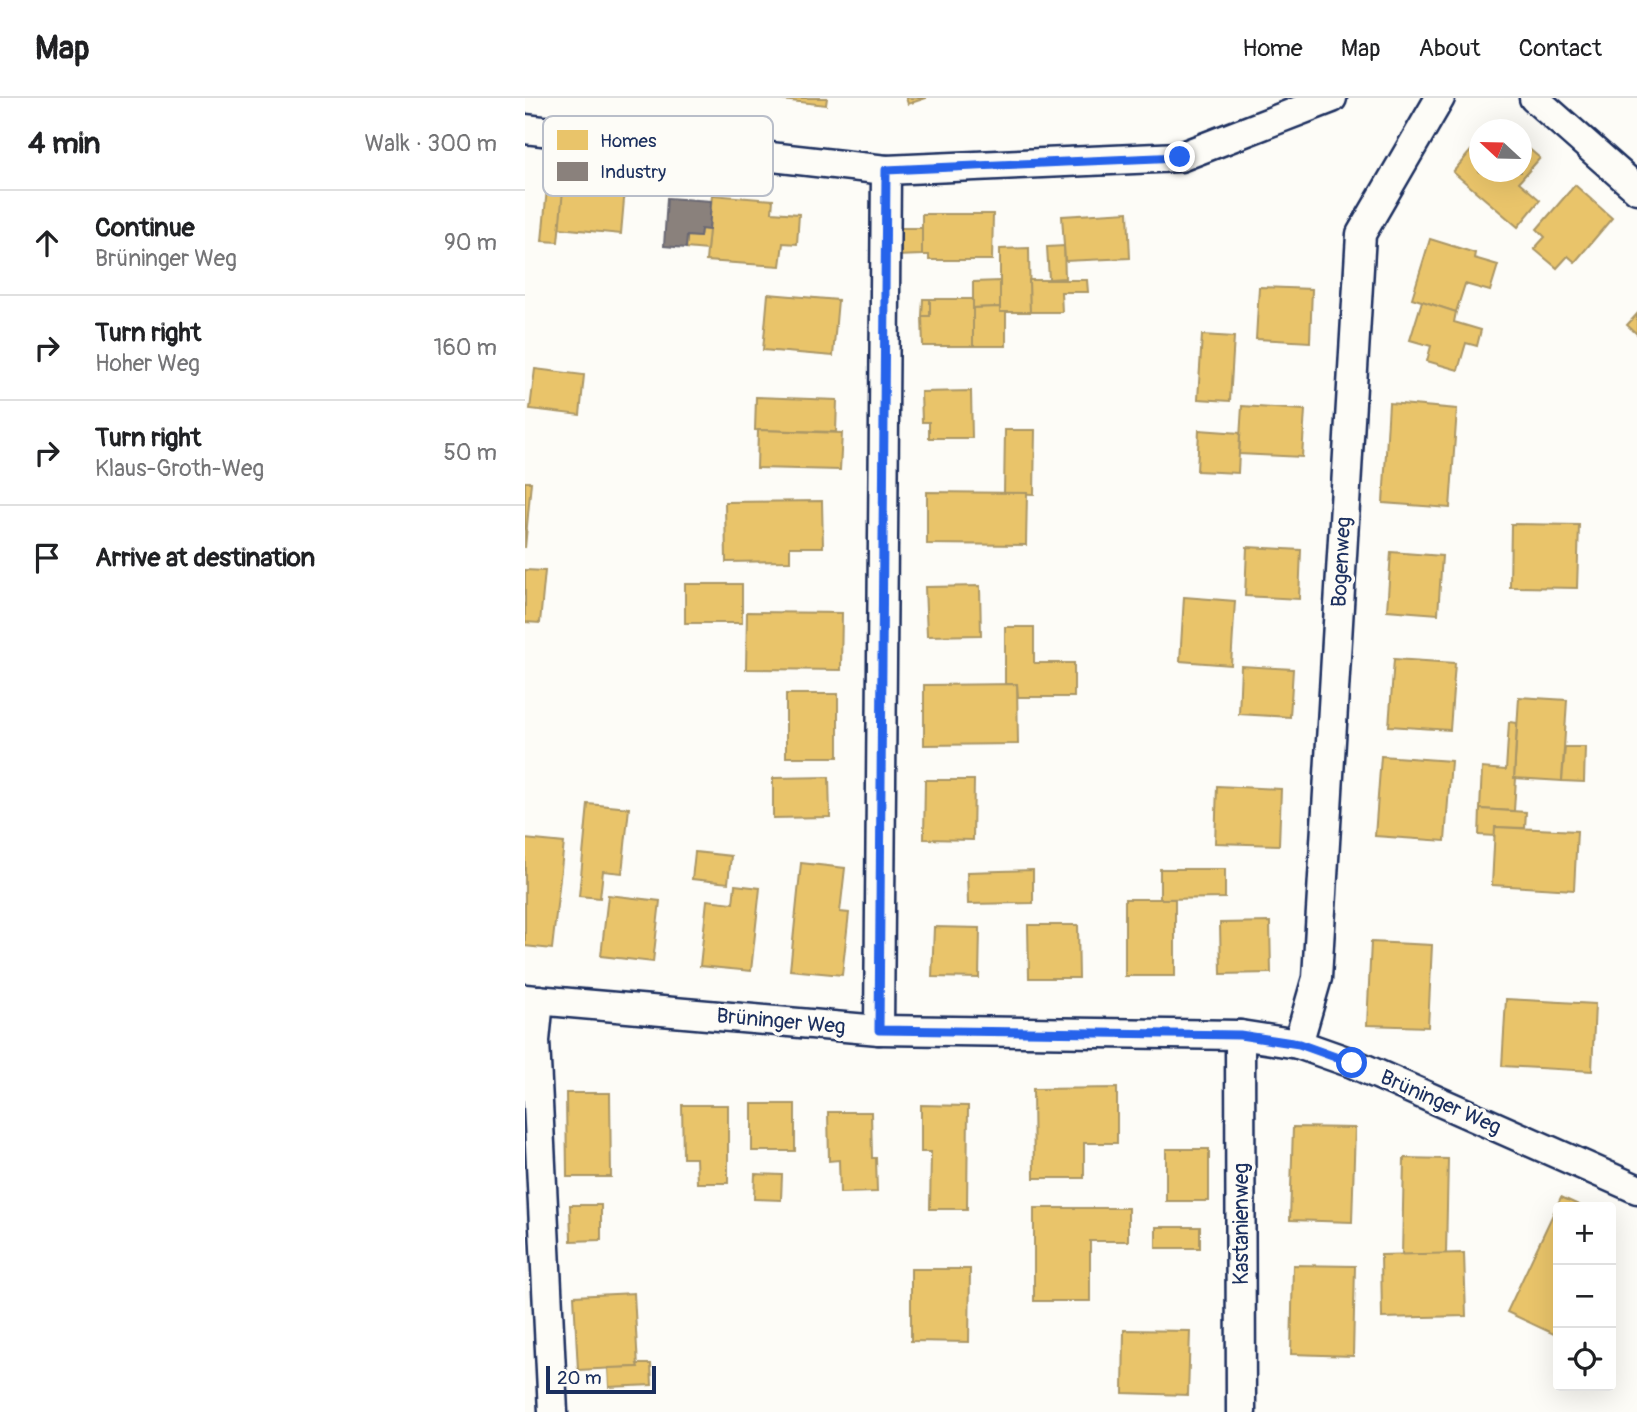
<!DOCTYPE html>
<html lang="en">
<head>
<meta charset="utf-8">
<style>
	body { margin:0; font-family:Pangolin,sans-serif; background:#f6f6f6; color:#202124 }
	.controls { position:absolute; right:21px; bottom:21px; display:grid; overflow:hidden; border-radius:7px; box-shadow:0 7px 28px #0002 }
	.controls button { width:63px; height:63px; display:grid; place-items:center; padding:0; border:0; border-bottom:2px solid #e0e0e0; background:#fff; color:#202124; font:35px sans-serif }
	.compass { position:absolute; left:944px; top:21px; width:63px; height:63px; border-radius:50%; background:#fff; box-shadow:0 7px 28px #0002; rotate:292deg }
	.scale { position:absolute; left:21px; bottom:18px; width:110px; box-sizing:border-box; padding-left:7px; border:4px solid #1b2f5e; border-top:0; font-size:19px; line-height:24px; white-space:nowrap; color:#1b2f5e; -webkit-text-stroke:5px #fdfcf7; paint-order:stroke }
	.stop { position:absolute; width:21px; height:21px; margin:-16px; border:5px solid #2563eb; border-radius:50%; background:#fff }
	.stop.end { background:#2563eb; border-color:#fff; box-shadow:0 2px 7px #0008 }
	.list { margin:0; padding:0; list-style:none }
	h2 { display:flex; justify-content:space-between; align-items:center; height:91px; margin:0; padding:0 28px; font-size:30px }
	h2 small { font-size:23px; font-weight:400; color:#757577 }
	.list li { display:grid; grid-template-columns:46px 1fr auto; gap:21px; align-items:center; box-sizing:border-box; height:105px; padding:0 28px; border-top:2px solid #e0e0e0 }
	.list b { display:block; font-size:26px; white-space:nowrap }
	.list p { margin:0; font-size:23px; white-space:nowrap; color:#757577 }
	.list em { font-size:23px; font-style:normal; color:#757577 }
	.icon { flex:none; width:38px; height:38px; fill:none; stroke:currentColor; stroke-width:2; stroke-linecap:round; stroke-linejoin:round }
	.map { position:relative; flex:none; width:1112px; height:1314px; overflow:hidden }
	header { display:flex; align-items:center; gap:42px; box-sizing:border-box; height:98px; padding:0 35px; background:#fff; border-bottom:2px solid #e0e0e0 }
	header strong { font-size:33px }
	nav { display:flex; gap:38px; margin-inline-start:auto; font-size:24px }
	main { display:flex }
	aside { flex:1; background:#fff }
	.map>svg:first-child { display:block }
</style>
</head>
<body>
<header>
<strong>Map</strong>
<nav><a>Home</a><a>Map</a><a>About</a><a>Contact</a></nav>
</header>
<main>
<aside>
<h2>4 min<small>Walk · 300 m</small></h2>
<ul class="list">
<li><svg class="icon" aria-label="ahead" viewBox="0 0 24 24"><path d="M12 20V5M6 11l6-6 6 6"/></svg><div><b>Continue</b><p>Brüninger Weg</p></div><em>90 m</em></li>
<li><svg class="icon" aria-label="right" viewBox="0 0 24 24"><path d="M7 20v-9h11M14 6l5 5-5 5"/></svg><div><b>Turn right</b><p>Hoher Weg</p></div><em>160 m</em></li>
<li><svg class="icon" aria-label="right" viewBox="0 0 24 24"><path d="M7 20v-9h11M14 6l5 5-5 5"/></svg><div><b>Turn right</b><p>Klaus-Groth-Weg</p></div><em>50 m</em></li>
<li><svg class="icon" aria-label="arrive" viewBox="0 0 24 24"><path d="M6 21V4h12l-3 4 3 4H6"/></svg><div><b>Arrive at destination</b></div></li>
</ul>
</aside>
<div class="map">
<svg width="1112" height="1314" viewBox="0 0 1112 1314">
	<rect width="100%" height="100%" fill="#fdfcf7"/>
	<filter id="ink" filterUnits="userSpaceOnUse"><feTurbulence type="fractalNoise" baseFrequency=".0143" numOctaves="2"/><feDisplacementMap in="SourceGraphic" scale="14" xChannelSelector="R" yChannelSelector="G"/><feConvolveMatrix kernelMatrix="1 2 1 2 8 2 1 2 1" color-interpolation-filters="sRGB"/></filter>
	<g filter="url(#ink)">
		<g fill="#e9c46a" stroke="#ab9766" stroke-width="2">
			<polygon points="257,0 302,0 301,7 257,2"/>
			<polygon points="381,0 401,0 383,6"/>
			<polygon points="972,23 982,32 965,32"/>
			<polygon points="954,43 954,74 996,74 996,44 1015,60 994,84 1015,102 993,129 928,74"/>
			<polygon points="38,84 100,90 96,136 34,130"/>
			<polygon points="1050,87 1087,120 1050,164 1043,158 1032,170 1009,151 1020,139 1012,131"/>
			<polygon points="22,90 38,92 33,144 17,143"/>
			<polygon points="187,97 248,102 247,114 274,116 272,146 258,145 255,168 181,163"/>
			<polygon points="603,114 605,160 540,163 537,118"/>
			<polygon points="397,116 468,116 467,162 404,162 404,157 397,157"/>
			<polygon points="371,130 397,130 397,157 371,158"/>
			<polygon points="176,131 184,132 182,152 161,150 162,138 175,139"/>
			<polygon points="905,141 950,155 949,160 973,167 965,193 940,186 931,214 887,200"/>
			<polygon points="539,148 540,180 524,181 522,149"/>
			<polygon points="504,150 505,214 475,214 475,151"/>
			<polygon points="504,182 562,182 563,194 536,194 537,214 505,214"/>
			<polygon points="475,183 475,209 448,210 448,184"/>
			<polygon points="734,189 787,191 785,244 731,241"/>
			<polygon points="243,196 313,202 308,258 238,252"/>
			<polygon points="398,201 405,201 405,218 397,218"/>
			<polygon points="405,201 448,201 448,248 398,248 397,218 405,218"/>
			<polygon points="897,203 931,214 929,224 956,232 952,248 941,245 933,272 902,263 906,248 885,242"/>
			<polygon points="475,209 475,214 481,214 481,248 448,248 448,210"/>
			<polygon points="1112,216 1112,236 1102,227"/>
			<polygon points="677,237 709,239 705,303 673,301"/>
			<polygon points="10,271 59,277 55,317 5,311"/>
			<polygon points="446,293 447,340 404,340 404,324 397,324 396,294"/>
			<polygon points="231,299 312,302 311,334 230,332"/>
			<polygon points="864,305 932,311 925,410 858,405"/>
			<polygon points="717,308 780,312 777,359 714,356"/>
			<polygon points="233,332 317,335 315,372 232,370"/>
			<polygon points="480,332 510,332 509,396 479,395"/>
			<polygon points="674,332 715,335 713,375 672,373"/>
			<polygon points="0,384 6,384 0,450"/>
			<polygon points="402,394 502,395 501,447 402,446"/>
			<polygon points="297,403 298,449 265,449 265,463 201,464 200,404"/>
			<polygon points="986,426 1054,427 1052,490 985,489"/>
			<polygon points="722,449 776,452 774,501 720,498"/>
			<polygon points="866,454 917,458 913,516 862,512"/>
			<polygon points="0,472 20,473 15,525 0,524"/>
			<rect x="160" y="486" width="57" height="39"/>
			<polygon points="455,488 456,537 402,538 400,489"/>
			<polygon points="659,499 710,503 706,567 655,563"/>
			<polygon points="222,514 317,515 316,572 221,571"/>
			<polygon points="480,529 509,529 509,565 549,565 549,599 493,599 492,586 480,586"/>
			<polygon points="869,561 930,565 925,632 864,628"/>
			<polygon points="716,568 768,571 765,619 714,616"/>
			<polygon points="492,586 493,646 399,647 399,587"/>
			<rect x="261" y="596" width="52" height="63"/>
			<polygon points="994,599 1042,602 1037,683 989,680"/>
			<polygon points="984,624 992,625 989,680 991,680 989,713 955,711 957,670 981,672"/>
			<polygon points="1040,649 1060,649 1059,684 1037,683"/>
			<polygon points="856,658 926,663 920,743 850,738"/>
			<polygon points="304,679 305,719 248,720 248,680"/>
			<polygon points="400,682 449,682 448,742 399,741"/>
			<polygon points="692,688 756,691 754,747 690,745"/>
			<polygon points="63,706 104,710 97,775 78,773 75,800 54,798"/>
			<polygon points="955,711 1001,714 1000,730 970,729 970,738 954,737"/>
			<polygon points="970,729 1052,733 1049,792 967,787"/>
			<polygon points="0,741 39,745 27,851 0,848"/>
			<polygon points="170,754 206,758 203,785 167,781"/>
			<polygon points="276,765 320,770 315,814 324,815 317,877 265,872"/>
			<polygon points="635,771 700,771 700,800 635,801"/>
			<polygon points="508,772 508,805 443,806 442,774"/>
			<polygon points="210,787 235,790 226,873 175,868 182,802 208,805"/>
			<polygon points="83,797 135,803 128,864 76,858"/>
			<rect x="600" y="801" width="50" height="77"/>
			<polygon points="745,824 746,875 696,876 695,825"/>
			<polygon points="503,827 553,827 554,880 504,880"/>
			<polygon points="409,829 455,830 454,880 407,879"/>
			<polygon points="846,844 907,847 903,929 842,927"/>
			<polygon points="981,901 1070,906 1067,973 977,968"/>
			<polygon points="592,990 592,1045 559,1045 559,1080 509,1080 508,991"/>
			<polygon points="41,995 85,995 86,1079 42,1079"/>
			<rect x="227" y="1006" width="43" height="47"/>
			<polygon points="157,1007 203,1007 203,1085 172,1085 171,1060 158,1060"/>
			<polygon points="396,1007 443,1008 442,1111 405,1111 406,1054 396,1054"/>
			<polygon points="303,1014 346,1014 347,1060 351,1060 352,1094 315,1095 314,1062 304,1063"/>
			<polygon points="768,1029 830,1030 827,1124 765,1122"/>
			<rect x="641" y="1051" width="43" height="52"/>
			<polygon points="879,1060 923,1061 921,1156 877,1157"/>
			<polygon points="230,1076 257,1077 256,1102 229,1101"/>
			<polygon points="1036,1099 1058,1109 1033,1109 1033,1238 982,1214"/>
			<polygon points="45,1107 76,1107 76,1142 46,1143"/>
			<polygon points="509,1110 603,1110 603,1143 565,1143 565,1203 509,1203"/>
			<rect x="631" y="1129" width="44" height="21"/>
			<polygon points="939,1155 941,1218 857,1220 856,1157"/>
			<polygon points="768,1167 830,1168 828,1258 766,1256"/>
			<polygon points="386,1171 445,1171 444,1244 386,1243"/>
			<polygon points="109,1195 113,1269 53,1272 49,1198"/>
			<polygon points="599,1232 665,1233 663,1297 598,1295"/>
			<polygon points="112,1266 126,1266 127,1287 84,1289 83,1270 113,1269"/>
		</g>
		<polygon fill="#8a817c" stroke="#696873" stroke-width="2" points="142,100 186,103 184,132 176,131 175,139 162,138 161,150 139,148"/>
		<g fill="none" stroke-linecap="round" stroke-linejoin="round">
			<g stroke="#1b2f5e" stroke-width="33">
				<g id="minor">
					<polyline points="1009,0 1112,91"/>
					<polyline points="0,31 361,72 655,59 807,0"/>
					<polyline points="0,901 354,932 715,937 773,946 827,965 1112,1091"/>
					<polyline points="14,902 10,943 28,1314"/>
					<polyline points="354,932 361,72"/>
					<polyline points="715,937 716,1314"/>
					<polyline points="773,946 792,880 836,136 915,0"/>
				</g>
			</g>
			<use href="#minor" stroke="#fdfcf7" stroke-width="28"/>
		</g>
	</g>
	<g fill="none" stroke-linecap="round" stroke-linejoin="round" filter="url(#ink)">
		<polyline stroke="#2563eb" stroke-width="9" points="655,59 361,72 354,932 715,937 774,946 827,965"/>
	</g>
	<g text-anchor="middle" stroke-width="7" stroke-linejoin="round" paint-order="stroke">
		<g font-size="21" fill="#1b2f5e" stroke="#fdfcf7">
			<text transform="translate(816 464) rotate(-87)" y="7">Bogenweg</text>
			<text transform="translate(256 923) rotate(5)" y="7">Brüninger Weg</text>
			<text transform="translate(916 1004) rotate(24)" y="7">Brüninger Weg</text>
			<text transform="translate(716 1126) rotate(-90)" y="7">Kastanienweg</text>
		</g>
	</g>
	<rect x="18" y="18" width="230" height="80" rx="10" fill="#fdfcf7" stroke="#b9bec9" stroke-width="2"/>
	<rect x="32" y="32" width="31" height="20" fill="#e9c46a"/>
	<rect x="32" y="64" width="31" height="19" fill="#8a817c"/>
	<g font-size="19" fill="#1b2f5e">
		<text x="75" y="49">Homes</text>
		<text x="75" y="80">Industry</text>
	</g>
</svg>
<div class="controls">
<button>+</button>
<button>−</button>
<button><svg class="icon" aria-label="locate" viewBox="0 0 24 24"><circle cx="12" cy="12" r="6"/><path d="M12 2v4M12 18v4M2 12h4M18 12h4"/></svg></button>
</div>
<svg class="compass" viewBox="-18 -18 36 36"><path d="M0-13l5 13h-10z" fill="#e53935"/><path d="M0 13l5-13h-10z" fill="#757577"/></svg>
<div class="scale">20 m</div>
<div class="stop" style="left:827px;top:965px"></div>
<div class="stop end" style="left:655px;top:59px"></div>
</div>
</main>
</body>
</html>
